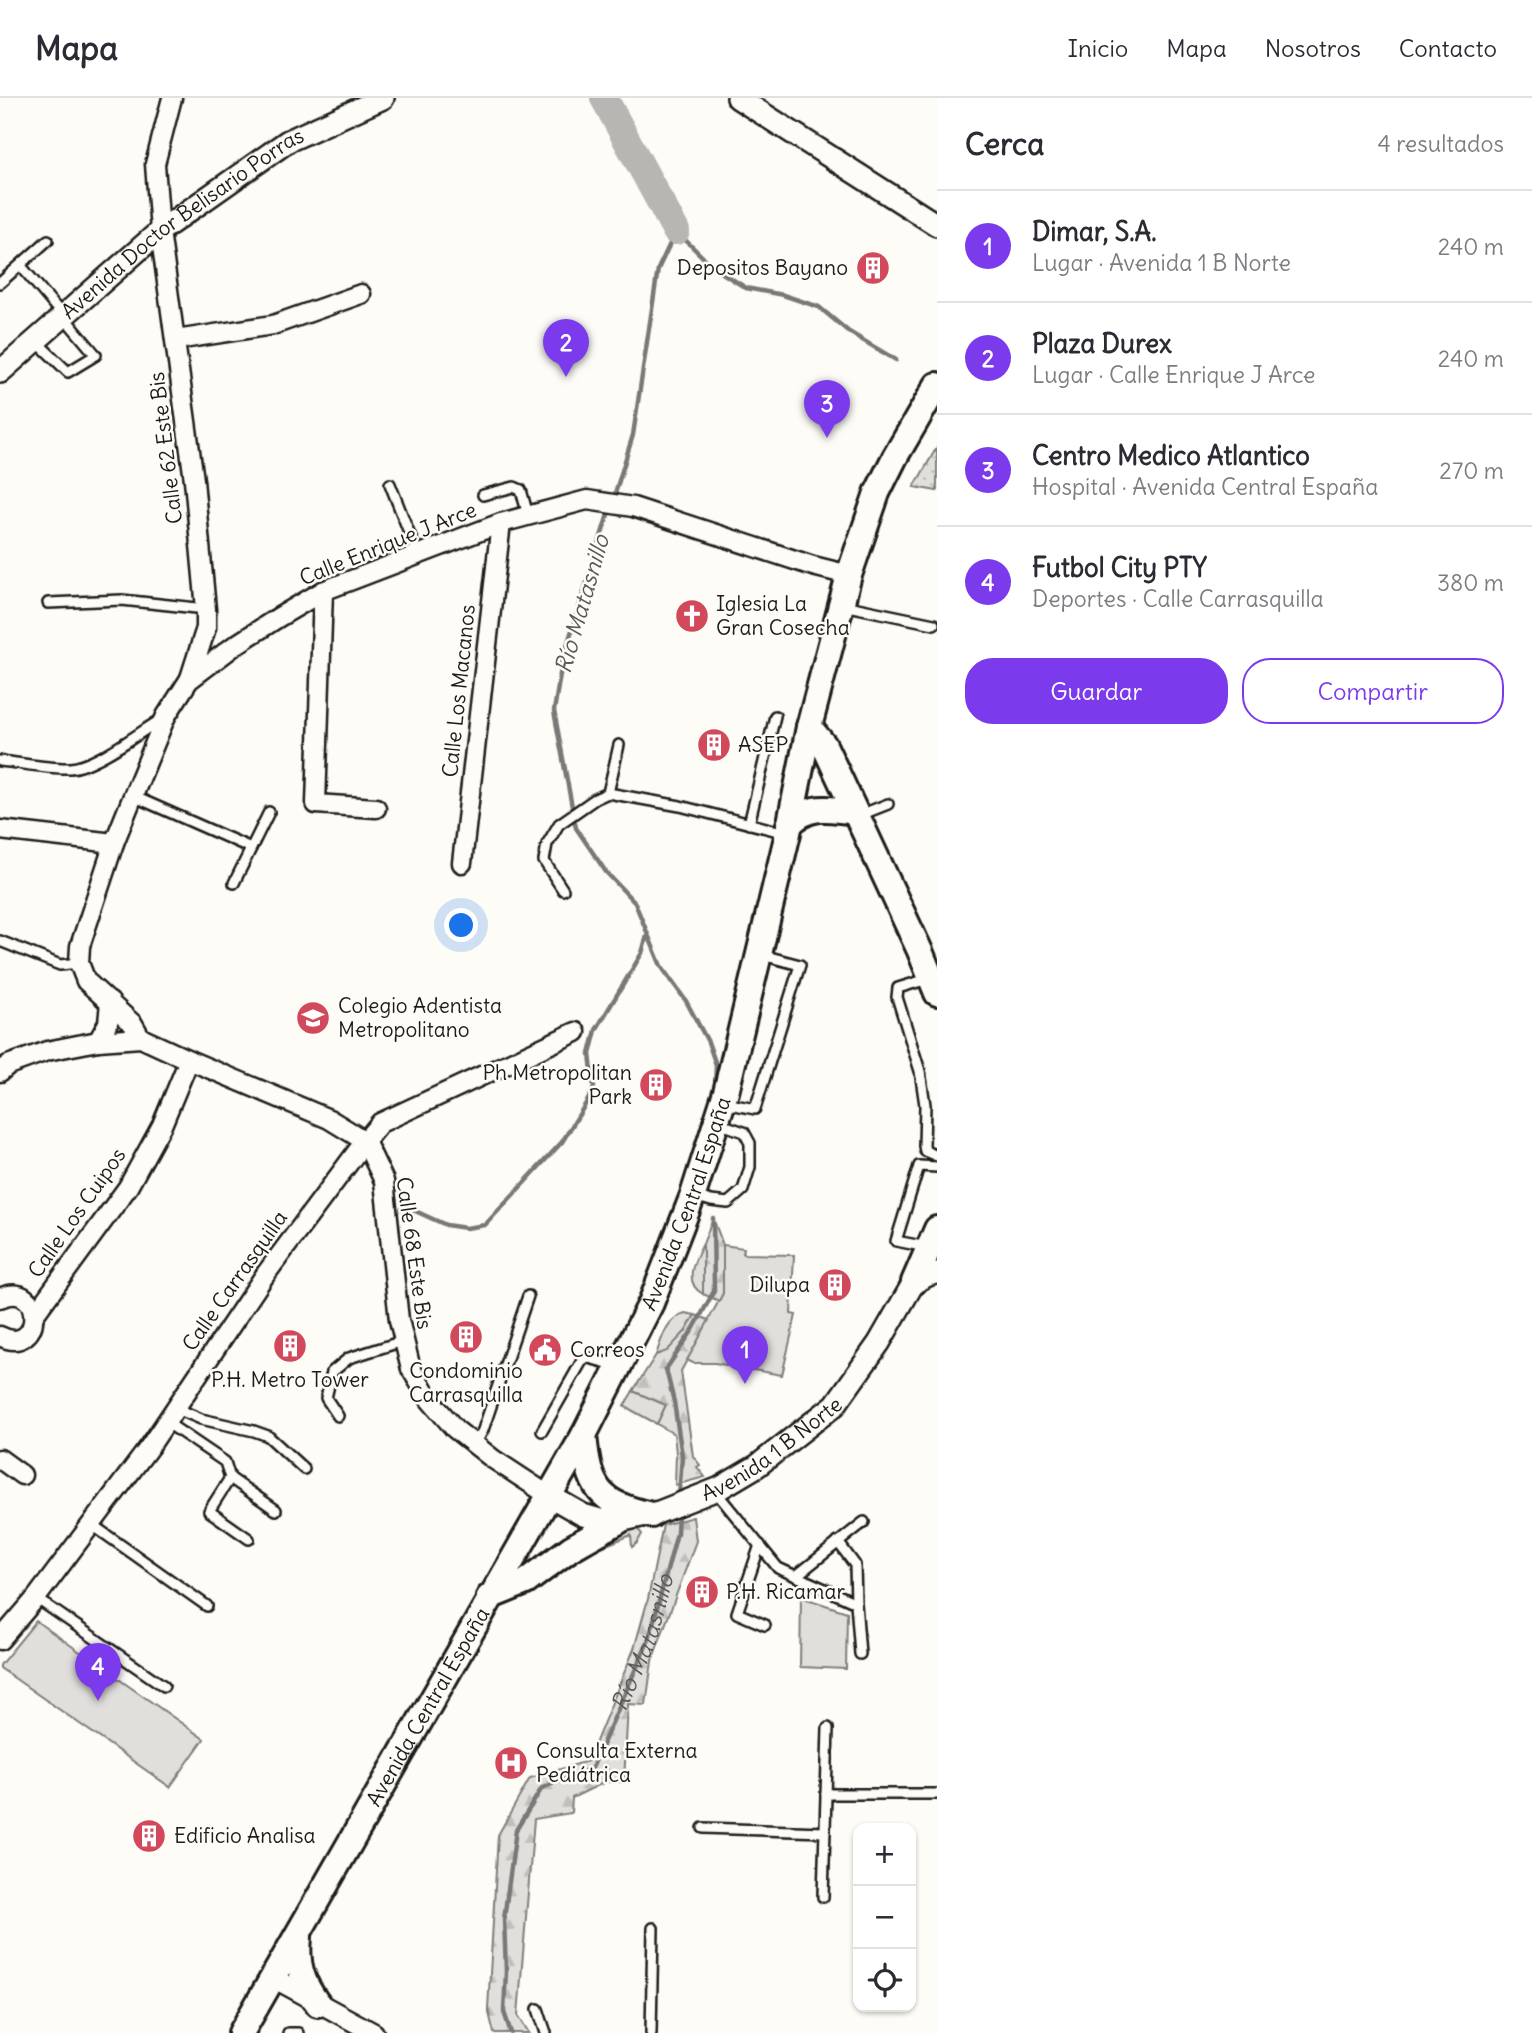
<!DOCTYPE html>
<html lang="es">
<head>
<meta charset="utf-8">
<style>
	body { margin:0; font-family:Delius,sans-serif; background:#f7f7f7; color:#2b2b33 }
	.controls { position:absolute; right:21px; bottom:21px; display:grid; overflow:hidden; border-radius:14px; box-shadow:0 2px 5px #0004 }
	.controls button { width:63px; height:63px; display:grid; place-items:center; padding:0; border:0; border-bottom:2px solid #e1e1e2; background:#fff; color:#2b2b33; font:35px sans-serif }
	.you { position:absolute; left:462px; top:828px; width:24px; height:24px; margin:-18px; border:5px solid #fff; border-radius:50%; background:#1a73e8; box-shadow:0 0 0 10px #1a73e833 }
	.badge { display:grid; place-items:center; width:46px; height:46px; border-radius:50%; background:#7c3aed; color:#fff; font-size:23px; font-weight:700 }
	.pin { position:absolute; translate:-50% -58px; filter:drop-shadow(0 2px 4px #0008) }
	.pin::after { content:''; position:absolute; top:37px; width:24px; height:21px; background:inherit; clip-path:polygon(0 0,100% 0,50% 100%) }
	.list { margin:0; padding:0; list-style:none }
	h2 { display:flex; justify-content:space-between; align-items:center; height:91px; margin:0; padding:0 28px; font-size:30px }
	h2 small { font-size:23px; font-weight:400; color:#7c7c81 }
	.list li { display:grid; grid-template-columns:46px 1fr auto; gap:21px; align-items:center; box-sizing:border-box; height:112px; padding:0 28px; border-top:2px solid #e1e1e2 }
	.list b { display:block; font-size:26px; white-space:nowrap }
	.list p { margin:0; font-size:23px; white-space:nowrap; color:#7c7c81 }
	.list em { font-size:23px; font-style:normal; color:#7c7c81 }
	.actions { display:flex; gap:14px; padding:21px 28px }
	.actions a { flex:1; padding:16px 0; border:2px solid #7c3aed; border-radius:28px; text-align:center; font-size:24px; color:#7c3aed }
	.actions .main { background:#7c3aed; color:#fff }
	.icon { flex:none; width:38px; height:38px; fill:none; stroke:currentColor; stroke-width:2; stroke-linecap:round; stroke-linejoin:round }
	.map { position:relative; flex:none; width:937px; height:1935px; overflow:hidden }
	header { display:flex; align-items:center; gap:42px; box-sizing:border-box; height:98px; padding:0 35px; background:#fff; border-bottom:2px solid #e1e1e2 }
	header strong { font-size:33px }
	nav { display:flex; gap:38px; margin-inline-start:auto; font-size:24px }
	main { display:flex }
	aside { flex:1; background:#fff }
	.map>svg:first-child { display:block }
</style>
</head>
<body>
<header>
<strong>Mapa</strong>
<nav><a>Inicio</a><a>Mapa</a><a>Nosotros</a><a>Contacto</a></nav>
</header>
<main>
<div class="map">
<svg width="937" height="1935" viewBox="0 0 937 1935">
	<defs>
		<pattern id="forest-firs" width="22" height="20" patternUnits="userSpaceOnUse" patternTransform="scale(1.75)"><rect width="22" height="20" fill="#e0dfdb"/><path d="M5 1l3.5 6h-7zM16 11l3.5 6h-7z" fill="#c0bfbb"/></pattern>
		<pattern id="park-dots" width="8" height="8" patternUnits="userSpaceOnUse" patternTransform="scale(1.75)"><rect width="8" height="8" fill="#e0dfdb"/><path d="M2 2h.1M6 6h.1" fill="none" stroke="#c0bfbb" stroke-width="1.8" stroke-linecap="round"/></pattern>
	</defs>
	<rect width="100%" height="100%" fill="#fdfcf7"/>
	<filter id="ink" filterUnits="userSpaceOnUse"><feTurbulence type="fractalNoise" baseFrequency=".0143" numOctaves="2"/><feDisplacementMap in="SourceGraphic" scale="14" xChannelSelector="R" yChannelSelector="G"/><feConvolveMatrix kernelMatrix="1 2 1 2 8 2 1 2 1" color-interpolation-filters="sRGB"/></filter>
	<g filter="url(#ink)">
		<g fill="#e0dfdb" stroke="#7e7e7c" stroke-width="2">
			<path d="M703,1146V1196C682,1185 695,1161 703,1146Z"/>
			<polygon points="723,1147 744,1150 743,1156 794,1157 791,1216 796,1217 782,1277 715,1265 693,1265 687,1262 723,1195"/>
			<path d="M685,1215L695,1217L686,1233L667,1254L656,1257C662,1240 666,1221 685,1215Z"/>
			<polygon points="633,1293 666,1307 657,1326 624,1308"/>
			<polygon points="632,1430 637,1430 642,1436 637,1445 632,1449 631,1437 599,1450 547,1482 595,1445"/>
			<polygon points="801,1499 847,1514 846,1571 800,1569"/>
			<polygon points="36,1523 204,1641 170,1689 0,1570 0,1567"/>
		</g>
		<g fill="url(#forest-firs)" stroke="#7e7e7c" stroke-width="2">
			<polygon points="713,1120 723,1147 723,1195 719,1203 703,1196 703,1146"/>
			<polygon points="695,1217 709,1222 681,1273 693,1358 700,1367 697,1369 705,1379 675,1387 676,1355 674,1336 657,1326 666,1307 633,1293 656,1257 667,1253 686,1233"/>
			<polygon points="693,1419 696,1443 652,1563 646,1607 628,1606 624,1684 605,1684 572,1700 571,1715 534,1721 518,1917 529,1935 494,1935 488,1911 498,1737 530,1680 588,1663 634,1551 648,1501 663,1427"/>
		</g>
		<polygon fill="url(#park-dots)" stroke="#7e7e7c" stroke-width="2" points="937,349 937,393 914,389"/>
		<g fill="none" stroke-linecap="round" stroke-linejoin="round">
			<g stroke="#797876" stroke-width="4.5">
				<polyline points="613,402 633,337 658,171 676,133 713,169 746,190 783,197 819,209 849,234 896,262"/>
				<polyline points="610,410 562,564 554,613 576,730 606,774 635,805 661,868 686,903 708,944 716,967 715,991"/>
				<polyline points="401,1111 413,1112 446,1127 466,1130 485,1127 562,1044 588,1002 594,990 590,956 596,932 642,855 647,838"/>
				<polyline points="679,1398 682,1358 674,1304 666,1271 694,1230 714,1193 713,1120"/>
				<path id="s1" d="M511,1935L504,1914L506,1873L504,1821L516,1732L542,1690L592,1670L649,1541L677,1435L678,1414"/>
			</g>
			<polyline stroke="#b7b6b2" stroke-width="28" points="604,0 676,133"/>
			<g stroke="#1c1c1c" stroke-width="14">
				<g id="service">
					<polyline points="21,168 96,257 68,274 36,243"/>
					<polyline points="0,185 48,142"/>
					<polyline points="390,386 418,457"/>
					<polyline points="483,397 514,389 521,392 528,417"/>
					<polyline points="48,505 122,502 206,511"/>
					<polyline points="843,507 934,526"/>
					<path d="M0,663C21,665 50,671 70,670C94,669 139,635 160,622"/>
					<polyline points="608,695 619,647"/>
					<polyline points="133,698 251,750"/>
					<polyline points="860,717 888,706"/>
					<polyline points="749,726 775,618"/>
					<polyline points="234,785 269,714"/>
					<polyline points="563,792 544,763 547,746 559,726 595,701 608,695 680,708 786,735"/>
					<polyline points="0,843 60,867 79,865"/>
					<polyline points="931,880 898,890 897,899 920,973 925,1007 924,1048 925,1053 937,1058"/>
					<polyline points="725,1005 755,1011 800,867 762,857"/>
					<polyline points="694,1098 711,1103 728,1105 743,1092 750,1069 750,1045 744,1034 718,1025"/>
					<polyline points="927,1149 896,1143 919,1068 937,1069"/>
					<polyline points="175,1310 201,1321 254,1333 268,1338 304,1371"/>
					<polyline points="338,1318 326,1300 332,1274 349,1260 403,1243"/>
					<polyline points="166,1324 225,1364 230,1380 276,1412"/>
					<polyline points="542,1333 583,1261 589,1260 618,1268"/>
					<polyline points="475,1347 483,1332 528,1198"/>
					<polyline points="230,1380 209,1413 249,1441"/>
					<polyline points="716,1394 778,1470 856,1505 860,1556"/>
					<polyline points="91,1426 207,1508"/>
					<polyline points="838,1444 855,1467 856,1505"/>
					<polyline points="760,1447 737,1515 765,1527"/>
					<polyline points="796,1478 864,1424"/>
					<polyline points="36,1500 164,1588"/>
					<polyline points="826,1696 937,1696"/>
					<polyline points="703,1730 825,1734"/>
					<polyline points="823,1799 828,1630"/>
					<polyline points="538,1911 546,1935"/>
					<polyline points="288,1935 298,1935"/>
					<polyline points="651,1935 653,1830"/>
				</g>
			</g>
			<g stroke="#1c1c1c" stroke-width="23">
				<g id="minor">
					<polyline points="172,0 155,66 160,133 194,382 206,511 206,530 190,580"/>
					<polyline points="176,242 273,227 361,196"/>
					<polyline points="323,493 316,706 376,710"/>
					<polyline points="0,732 114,745"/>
					<polyline points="462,765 501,425"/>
					<polyline points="141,940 133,926 86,883 79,865 80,848 114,745 133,698 166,618 189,582 234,548 279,519 323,493 501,425 587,402 633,409 813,468 849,477"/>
					<polyline points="98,943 108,925 110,904"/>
					<polyline points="0,974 8,967 47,953 98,943 141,940 189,962 329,1021 365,1043 384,1083 399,1222 411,1271 430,1302 455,1331 493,1361 548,1397"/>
					<path d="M0,1200C46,1180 43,1260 0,1238"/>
					<polyline points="35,1216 128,1089 162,1027 189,962"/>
					<polyline points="0,1361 22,1377"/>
					<polyline points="0,1542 36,1500 150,1348 265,1177 365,1043 380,1025 576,934"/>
					<polyline points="273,1880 374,1935"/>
				</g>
			</g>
			<g stroke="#1c1c1c" stroke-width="26">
				<g id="tertiary">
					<polyline points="738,0 937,127"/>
					<path id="s2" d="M0,274L160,133L288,43L383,0"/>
					<path id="s3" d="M548,1397L583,1417L600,1422L619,1423L659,1414L720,1390L757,1368L835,1307L879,1245L914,1184L930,1176L937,1175"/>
				</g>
			</g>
			<g stroke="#1c1c1c" stroke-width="30">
				<g id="secondary">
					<polyline points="809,629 824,647 920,853 937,895"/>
					<path d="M789,727C808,706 830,710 855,714"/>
					<polyline points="914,1184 937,1131"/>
					<path d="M584,1337C589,1390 598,1405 651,1417"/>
					<polyline points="489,1499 526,1484 571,1450 619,1423"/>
					<path d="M299,1839C296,1866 302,1885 318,1906"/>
					<path id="s4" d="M241,1935L584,1337L651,1205L693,1097L726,994L788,735L809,629L849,477L877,395L895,359L937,287"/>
				</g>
			</g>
			<use href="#service" stroke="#fdfcf7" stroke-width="9"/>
			<use href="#minor" stroke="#fdfcf7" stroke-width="18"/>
			<use href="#tertiary" stroke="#fdfcf7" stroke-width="21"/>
			<use href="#secondary" stroke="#fdfcf7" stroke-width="24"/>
		</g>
	</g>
	<defs>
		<g id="building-disc" transform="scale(1.75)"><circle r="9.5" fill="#d1495b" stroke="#fdfcf7"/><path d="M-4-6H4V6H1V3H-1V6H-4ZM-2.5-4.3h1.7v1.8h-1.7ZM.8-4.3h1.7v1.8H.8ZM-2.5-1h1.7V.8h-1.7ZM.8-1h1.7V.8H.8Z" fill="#fff"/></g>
		<g id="church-disc" transform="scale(1.75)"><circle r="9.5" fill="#d1495b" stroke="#fdfcf7"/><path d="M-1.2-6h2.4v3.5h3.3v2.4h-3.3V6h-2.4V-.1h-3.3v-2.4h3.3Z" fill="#fff"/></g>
		<g id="school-disc" transform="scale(1.75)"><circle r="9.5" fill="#d1495b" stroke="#fdfcf7"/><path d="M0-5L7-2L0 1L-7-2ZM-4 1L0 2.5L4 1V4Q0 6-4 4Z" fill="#fff"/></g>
		<g id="civic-disc" transform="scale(1.75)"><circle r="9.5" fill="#d1495b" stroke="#fdfcf7"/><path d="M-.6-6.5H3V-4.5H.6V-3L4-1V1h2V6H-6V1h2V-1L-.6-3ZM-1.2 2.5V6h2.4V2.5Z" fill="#fff"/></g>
		<g id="hospital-disc" transform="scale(1.75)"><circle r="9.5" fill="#d1495b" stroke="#fdfcf7"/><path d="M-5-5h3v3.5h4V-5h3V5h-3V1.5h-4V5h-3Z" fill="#fff"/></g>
	</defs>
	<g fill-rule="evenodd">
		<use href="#building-disc" x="873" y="170"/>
		<use href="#church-disc" x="692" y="518"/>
		<use href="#building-disc" x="714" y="647"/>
		<use href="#school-disc" x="313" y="920"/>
		<use href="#building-disc" x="656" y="987"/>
		<use href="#building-disc" x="835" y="1187"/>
		<use href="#building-disc" x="466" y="1239"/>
		<use href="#building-disc" x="290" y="1248"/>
		<use href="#civic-disc" x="545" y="1252"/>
		<use href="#building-disc" x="702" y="1494"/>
		<use href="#hospital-disc" x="511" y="1665"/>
		<use href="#building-disc" x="149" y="1738"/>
	</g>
	<g text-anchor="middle" stroke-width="5" stroke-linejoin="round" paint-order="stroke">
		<g font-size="21" fill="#1c1c1c" stroke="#fdfcf7">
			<text dy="7" stroke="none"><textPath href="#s2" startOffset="236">Avenida Doctor Belisario Porras</textPath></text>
			<text transform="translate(166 350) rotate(-97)" y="7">Calle 62 Este Bis</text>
			<text transform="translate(388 446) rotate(-22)" y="7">Calle Enrique J Arce</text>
			<text transform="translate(459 593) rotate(-84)" y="7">Calle Los Macanos</text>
			<text dy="7" stroke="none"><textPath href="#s4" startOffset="943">Avenida Central España</textPath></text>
			<text transform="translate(77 1115) rotate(-55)" y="7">Calle Los Cuipos</text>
			<text transform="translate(414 1155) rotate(82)" y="7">Calle 68 Este Bis</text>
			<text transform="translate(235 1183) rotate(-55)" y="7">Calle Carrasquilla</text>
			<text dy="7" stroke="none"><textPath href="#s3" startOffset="248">Avenida 1 B Norte</textPath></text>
			<text dy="7" stroke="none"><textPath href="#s4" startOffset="376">Avenida Central España</textPath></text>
		</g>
		<g font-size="21" fill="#1c1c1c" stroke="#fdfcf7" text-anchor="start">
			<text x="848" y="177" text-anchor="end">Depositos Bayano</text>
			<text x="716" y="513">Iglesia La<tspan x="716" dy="24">Gran Cosecha</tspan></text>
			<text x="738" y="654">ASEP</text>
			<text x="338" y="915">Colegio Adentista<tspan x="338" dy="24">Metropolitano</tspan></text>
			<text x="632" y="982" text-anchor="end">Ph Metropolitan<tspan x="632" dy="24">Park</tspan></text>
			<text x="810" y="1194" text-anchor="end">Dilupa</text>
			<text x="570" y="1259">Correos</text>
			<text x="466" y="1280" text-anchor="middle">Condominio<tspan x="466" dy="24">Carrasquilla</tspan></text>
			<text x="290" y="1289" text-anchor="middle">P.H. Metro Tower</text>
			<text x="726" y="1501">P.H. Ricamar</text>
			<text x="536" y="1660">Consulta Externa<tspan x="536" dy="24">Pediátrica</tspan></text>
			<text x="174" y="1745">Edificio Analisa</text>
		</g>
		<g font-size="23" font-style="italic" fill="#5a5a58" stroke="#fdfcf7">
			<text transform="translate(582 506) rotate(-74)" y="8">Río Matasnillo</text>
			<text dy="8" stroke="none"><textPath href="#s1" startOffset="444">Río Matasnillo</textPath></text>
		</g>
	</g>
</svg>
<div class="controls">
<button>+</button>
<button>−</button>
<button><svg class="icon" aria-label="locate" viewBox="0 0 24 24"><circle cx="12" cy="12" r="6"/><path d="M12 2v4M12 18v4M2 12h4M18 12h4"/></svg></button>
</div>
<div class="you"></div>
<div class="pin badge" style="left:745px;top:1286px">1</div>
<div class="pin badge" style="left:566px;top:279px">2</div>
<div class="pin badge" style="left:827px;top:340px">3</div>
<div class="pin badge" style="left:98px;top:1603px">4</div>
</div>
<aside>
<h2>Cerca<small>4 resultados</small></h2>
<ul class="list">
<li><span class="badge">1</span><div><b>Dimar, S.A.</b><p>Lugar · Avenida 1 B Norte</p></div><em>240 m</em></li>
<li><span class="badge">2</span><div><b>Plaza Durex</b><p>Lugar · Calle Enrique J Arce</p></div><em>240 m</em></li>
<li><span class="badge">3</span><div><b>Centro Medico Atlantico</b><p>Hospital · Avenida Central España</p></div><em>270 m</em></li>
<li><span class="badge">4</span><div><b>Futbol City PTY</b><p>Deportes · Calle Carrasquilla</p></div><em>380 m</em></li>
</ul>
<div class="actions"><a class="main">Guardar</a><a>Compartir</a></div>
</aside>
</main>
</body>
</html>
